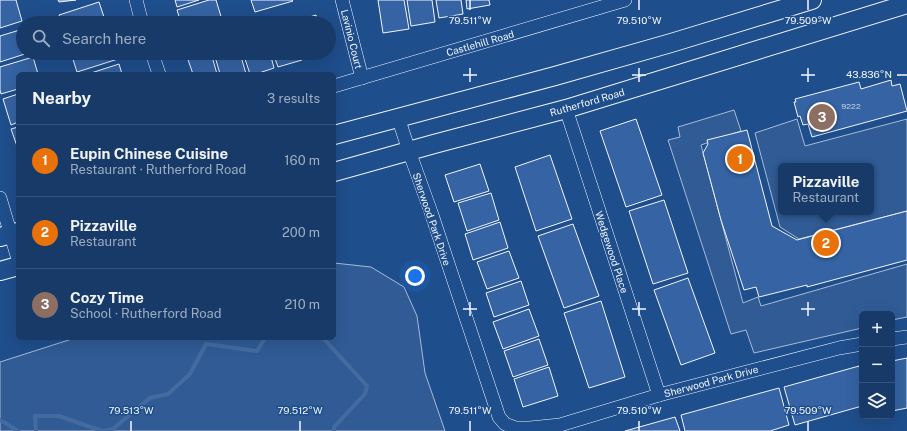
<!DOCTYPE html>
<html lang="en">
<head>
<meta charset="utf-8">
<style>
	body { margin:0; font-family:"Public Sans",sans-serif; background:#244571; color:#f1f3f6 }
	.controls { position:absolute; right:12px; bottom:12px; display:grid; overflow:hidden; border-radius:6px; box-shadow:0 4px 16px #0002 }
	.controls button { width:36px; height:36px; display:grid; place-items:center; padding:0; border:0; border-bottom:1px solid #36547d; background:#173a69; color:#f1f3f6; font:20px sans-serif }
	.you { position:absolute; left:415px; top:276px; width:14px; height:14px; margin:-10px; border:3px solid #fff; border-radius:50%; background:#1a73e8; box-shadow:0 0 0 6px #1a73e833 }
	.badge { display:grid; place-items:center; width:26px; height:26px; border-radius:50%; background:#bca0f2; color:#fff; font-size:13px; font-weight:700 }
	.pin { position:absolute; translate:-50% -50%; border:2px solid #fff; box-shadow:0 1px 4px #0006 }
	.popup { position:absolute; left:778px; top:163px; width:96px; height:52px; box-sizing:border-box; display:grid; place-content:center; border-radius:6px; background:#173a69; filter:drop-shadow(0 1px 3px #0005); font-size:13px; white-space:nowrap; color:#9eadc0 }
	.popup b { font-size:15px; color:#f1f3f6 }
	.popup::after { content:''; position:absolute; left:50%; top:100%; margin-left:-8px; border:8px solid transparent; border-top-color:#173a69 }
	.list { margin:0; padding:0; list-style:none }
	h2 { display:flex; justify-content:space-between; align-items:center; height:52px; margin:0; padding:0 16px; font-size:17px }
	h2 small { font-size:13px; font-weight:400; color:#9eadc0 }
	.list li { display:grid; grid-template-columns:26px 1fr auto; gap:12px; align-items:center; box-sizing:border-box; height:72px; padding:0 16px; border-top:1px solid #36547d }
	.list b { display:block; font-size:15px; white-space:nowrap }
	.list p { margin:0; font-size:13px; white-space:nowrap; color:#9eadc0 }
	.list em { font-size:13px; font-style:normal; color:#9eadc0 }
	.icon { flex:none; width:22px; height:22px; fill:none; stroke:currentColor; stroke-width:2; stroke-linecap:round; stroke-linejoin:round }
	.map { position:relative; flex:none; width:907px; height:431px; overflow:hidden }
	.search { position:absolute; background:#173a69; box-shadow:0 4px 16px #0002; left:16px; top:16px; width:320px; height:44px; display:flex; align-items:center; gap:10px; box-sizing:border-box; padding:0 14px; border-radius:22px; color:#9eadc0; font-size:15px }
	.panel { position:absolute; background:#173a69; box-shadow:0 4px 16px #0002; left:16px; top:72px; width:320px; height:268px; border-radius:6px }
	.map>svg:first-child { display:block }
</style>
</head>
<body>
<div class="map">
<svg width="907" height="431" viewBox="0 0 907 431">
	<rect width="100%" height="100%" fill="#1f4e8c"/>
	<g fill="#305b95" stroke="#a8bbd7" fill-rule="evenodd">
		<polygon points="734,110 741,131 701,145 743,303 758,297 761,306 907,264 907,317 892,320 892,314 862,314 862,328 754,353 746,330 731,334 668,140 680,137 678,127"/>
		<path d="M797,119L805,146L907,119V211L799,239L780,227L755,133ZM781,166H871V212H781Z"/>
		<polygon points="334,263 371,267 404,287 417,316 425,373 445,431 0,431 0,362 75,338 334,338"/>
	</g>
	<g fill="none" stroke-linecap="round" stroke-linejoin="round">
		<g stroke="#446ba0" stroke-width="4">
			<polyline points="323,338 367,386 365,394 334,427 334,431"/>
			<polyline points="0,420 18,431"/>
			<polyline points="36,431 35,416 59,416 102,431 113,429 150,398 168,394 190,374 206,344 257,351 265,338"/>
		</g>
	</g>
	<g fill="#3563a3" stroke="#f2f6ff">
		<polygon points="0,0 16,0 22,21 0,28"/>
		<polygon points="58,0 76,0 59,2"/>
		<polygon points="175,0 199,0 177,7"/>
		<polygon points="209,0 216,0 223,23 181,23 177,10"/>
		<polygon points="251,0 292,0 293,1 255,12"/>
		<polygon points="378,0 404,0 409,29 383,33"/>
		<polygon points="407,0 432,0 435,22 411,26"/>
		<polygon points="436,0 461,0 463,14 439,18"/>
		<polygon points="466,0 489,0 490,5 467,9"/>
		<polygon points="99,2 106,23 62,23 59,15"/>
		<polygon points="316,15 318,23 294,23 294,22"/>
		<polygon points="23,29 23,53 28,53 0,62 0,36"/>
		<polygon points="71,53 116,53 118,59 77,72"/>
		<polygon points="189,53 211,53 217,74 193,74 186,54"/>
		<polygon points="214,53 240,53 246,74 220,74"/>
		<polygon points="243,53 270,53 274,68 256,74 250,74"/>
		<polygon points="273,53 300,53 302,60 278,67"/>
		<polygon points="304,53 324,53 306,59"/>
		<polygon points="33,57 38,74 18,74 18,89 1,94 0,90 0,67"/>
		<polygon points="119,64 122,74 88,74"/>
		<polygon points="891,80 892,86 900,84 907,111 812,137 808,124 803,125 800,116 798,117 794,102 796,102 795,99 859,82 861,89"/>
		<polygon points="18,94 18,122 11,125 3,99"/>
		<polygon points="636,119 662,195 626,207 600,131"/>
		<polygon points="18,127 18,149 11,129"/>
		<polygon points="747,130 772,226 797,240 907,211 907,260 807,287 807,285 759,297 756,287 744,290 721,220 703,153 708,144 707,140"/>
		<polygon points="550,155 572,219 536,231 515,167"/>
		<polygon points="480,164 489,191 454,202 445,175"/>
		<polygon points="491,193 499,220 467,231 458,203"/>
		<polygon points="664,200 688,273 653,284 629,211"/>
		<polygon points="500,222 508,248 473,260 465,234"/>
		<polygon points="573,224 599,296 564,308 538,236"/>
		<polygon points="509,251 519,278 487,289 477,262"/>
		<polygon points="688,278 715,353 681,365 654,290"/>
		<polygon points="521,281 529,305 494,317 486,293"/>
		<polygon points="601,301 625,377 589,388 564,313"/>
		<polygon points="529,309 539,336 503,349 493,322"/>
		<polygon points="539,339 548,365 513,377 504,351"/>
		<polygon points="907,358 907,408 892,411 892,361"/>
		<polygon points="859,366 862,379 862,406 795,425 784,387"/>
		<polygon points="549,367 558,396 523,407 514,379"/>
		<polygon points="779,388 789,425 770,431 685,431 681,415"/>
		<polygon points="675,417 680,431 625,431"/>
	</g>
	<g fill="none" stroke-linecap="round" stroke-linejoin="round">
		<g stroke="#f2f6ff" stroke-width="14">
			<g id="street">
				<polyline points="136,0 142,23"/>
				<polyline points="342,0 362,78"/>
				<polyline points="152,53 159,74"/>
				<polyline points="334,86 625,0"/>
				<polyline points="566,109 659,395"/>
				<polyline points="398,117 409,151 431,212 499,417 505,424 516,428 530,428 560,425 659,395 839,348 862,344"/>
				<polyline points="0,198 18,259"/>
				<polyline points="892,339 907,337"/>
			</g>
		</g>
		<g stroke="#f2f6ff" stroke-width="20">
			<g id="secondary">
				<polyline points="334,135 555,76 671,43 812,0"/>
				<polyline points="334,172 434,144 566,109 907,4"/>
				<polyline points="0,237 18,232"/>
				<polyline points="0,271 18,266"/>
			</g>
		</g>
		<use href="#street" stroke="#1f4e8c" stroke-width="13"/>
		<use href="#secondary" stroke="#1f4e8c" stroke-width="18"/>
	</g>
	<path fill="none" stroke="#f2f6ff" stroke-width="1.5" d="M470,0V10M639,0V10M808,0V10M470,68V82M639,68V82M808,68V82M463,75H477M632,75H646M801,75H815M897,75H907M470,302V316M639,302V316M808,302V316M463,309H477M632,309H646M801,309H815M131,421V431M300,421V431M470,421V431M639,421V431M808,421V431"/>
	<g text-anchor="middle" stroke-width="3" stroke-linejoin="round" paint-order="stroke">
		<g font-size="8" fill="#c3d1e8">
			<text x="851" y="109">9222</text>
		</g>
		<g font-size="10" fill="#f2f6ff" stroke="#1f4e8c">
			<text transform="translate(352 39) rotate(76)" y="4">Lavinio Court</text>
			<text transform="translate(480 43) rotate(-16)" y="4">Castlehill Road</text>
			<text transform="translate(587 102) rotate(-16)" y="4">Rutherford Road</text>
			<text transform="translate(432 219) rotate(71)" y="4">Sherwood Park Drive</text>
			<text transform="translate(612 252) rotate(72)" y="4">Wedgewood Place</text>
			<text transform="translate(711 381) rotate(-15)" y="4">Sherwood Park Drive</text>
		</g>
	</g>
	<g font-size="10" text-anchor="middle" fill="#f2f6ff" stroke="#1f4e8c" stroke-width="3" stroke-linejoin="round" paint-order="stroke">
		<text x="470" y="24">79.511°W</text>
		<text x="639" y="24">79.510°W</text>
		<text x="808" y="24">79.509°W</text>
		<text x="869" y="78">43.836°N</text>
		<text x="131" y="414">79.513°W</text>
		<text x="300" y="414">79.512°W</text>
		<text x="470" y="414">79.511°W</text>
		<text x="639" y="414">79.510°W</text>
		<text x="808" y="414">79.509°W</text>
	</g>
</svg>
<div class="controls">
<button>+</button>
<button>−</button>
<button><svg class="icon" aria-label="layers" viewBox="0 0 24 24"><path d="M12 4l9 5-9 5-9-5zM3 14l9 5 9-5"/></svg></button>
</div>
<div class="you"></div>
<div class="pin badge" style="left:740px;top:159px;background:#e8710a">1</div>
<div class="pin badge" style="left:826px;top:243px;background:#e8710a">2</div>
<div class="popup"><b>Pizzaville</b>Restaurant</div>
<div class="pin badge" style="left:822px;top:117px;background:#8d6e63">3</div>
<div class="search"><svg class="icon" aria-label="search" viewBox="0 0 24 24"><circle cx="10" cy="10" r="6"/><path d="M15 15l6 6"/></svg>Search here</div>
<section class="panel">
<h2>Nearby<small>3 results</small></h2>
<ul class="list">
<li><span class="badge" style="background:#e8710a">1</span><div><b>Eupin Chinese Cuisine</b><p>Restaurant · Rutherford Road</p></div><em>160 m</em></li>
<li><span class="badge" style="background:#e8710a">2</span><div><b>Pizzaville</b><p>Restaurant</p></div><em>200 m</em></li>
<li><span class="badge" style="background:#8d6e63">3</span><div><b>Cozy Time</b><p>School · Rutherford Road</p></div><em>210 m</em></li>
</ul>
</section>
</div>
</body>
</html>
